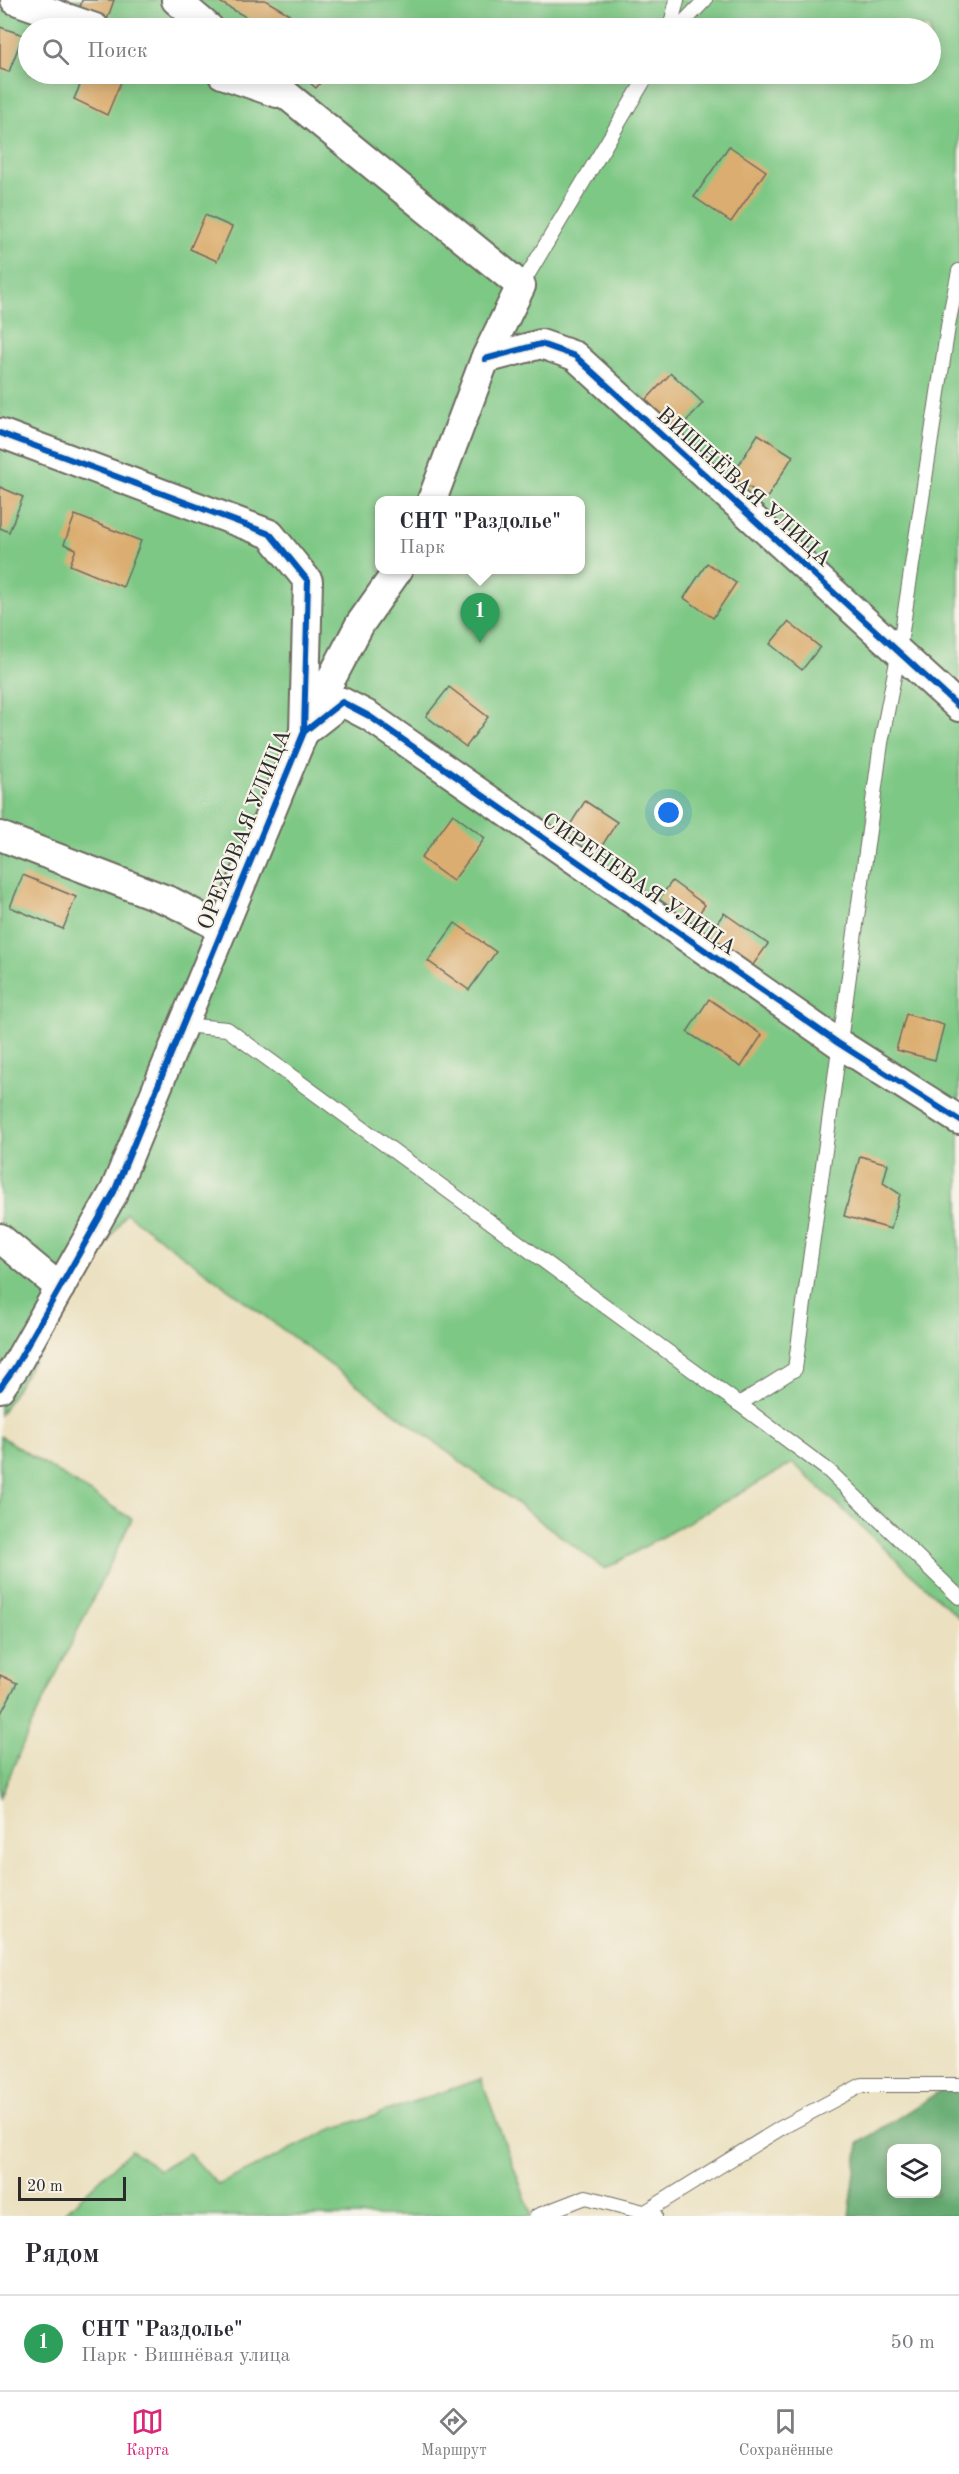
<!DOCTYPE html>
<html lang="ru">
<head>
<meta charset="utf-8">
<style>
	body { margin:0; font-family:"Old Standard TT",serif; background:#f2f2f3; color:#2b2b33 }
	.controls { position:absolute; right:18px; bottom:18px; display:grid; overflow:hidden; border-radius:12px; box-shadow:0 3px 15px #0003 }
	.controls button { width:54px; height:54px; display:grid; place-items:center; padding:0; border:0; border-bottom:2px solid #e1e1e2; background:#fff; color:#2b2b33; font:30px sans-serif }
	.scale { position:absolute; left:18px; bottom:15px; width:108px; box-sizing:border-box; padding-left:6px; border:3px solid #2b2b2b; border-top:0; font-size:16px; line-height:21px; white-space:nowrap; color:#2b2b2b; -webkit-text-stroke:4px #f7f3e8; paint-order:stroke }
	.you { position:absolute; left:669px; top:813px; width:21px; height:21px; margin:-15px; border:4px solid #fff; border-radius:50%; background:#1a73e8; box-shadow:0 0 0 9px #1a73e833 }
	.badge { display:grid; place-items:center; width:39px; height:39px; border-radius:50%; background:#db2777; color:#fff; font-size:20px; font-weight:700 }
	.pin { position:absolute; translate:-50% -50px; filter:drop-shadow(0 2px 3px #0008) }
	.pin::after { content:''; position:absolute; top:32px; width:21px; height:18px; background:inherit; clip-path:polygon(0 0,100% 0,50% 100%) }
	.popup { position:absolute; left:375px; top:496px; width:210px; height:78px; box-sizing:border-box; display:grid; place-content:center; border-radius:12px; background:#fff; filter:drop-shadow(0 2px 4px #0005); font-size:20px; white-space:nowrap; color:#7c7c81 }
	.popup b { font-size:22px; color:#2b2b33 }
	.popup::after { content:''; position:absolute; left:50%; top:100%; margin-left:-12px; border:12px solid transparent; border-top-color:#fff }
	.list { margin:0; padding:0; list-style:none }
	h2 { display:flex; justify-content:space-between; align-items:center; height:78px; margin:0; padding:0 24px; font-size:26px }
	h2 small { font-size:20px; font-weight:400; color:#7c7c81 }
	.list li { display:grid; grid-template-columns:39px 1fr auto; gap:18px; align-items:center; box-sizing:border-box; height:96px; padding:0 24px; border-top:2px solid #e1e1e2 }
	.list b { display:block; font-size:22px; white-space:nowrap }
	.list p { margin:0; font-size:20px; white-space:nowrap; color:#7c7c81 }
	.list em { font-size:20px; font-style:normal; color:#7c7c81 }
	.icon { flex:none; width:33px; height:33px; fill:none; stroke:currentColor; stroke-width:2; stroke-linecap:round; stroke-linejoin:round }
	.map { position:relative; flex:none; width:959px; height:2216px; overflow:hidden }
	.search { position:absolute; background:#fff; box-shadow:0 3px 15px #0003; left:18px; right:18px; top:18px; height:66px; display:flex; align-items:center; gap:15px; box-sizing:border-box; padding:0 21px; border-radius:33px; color:#7c7c81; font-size:22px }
	.sheet { height:174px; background:#fff }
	nav { display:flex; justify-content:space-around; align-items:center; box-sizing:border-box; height:84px; border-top:2px solid #e1e1e2; background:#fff; font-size:16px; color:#7c7c81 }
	nav a { display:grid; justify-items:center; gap:3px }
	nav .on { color:#db2777 }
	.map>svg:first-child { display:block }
</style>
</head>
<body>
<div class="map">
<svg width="959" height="2216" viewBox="0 0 959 2216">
	<rect width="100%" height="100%" fill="#f7f3e8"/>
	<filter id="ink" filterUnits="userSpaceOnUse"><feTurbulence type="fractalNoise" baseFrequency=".0167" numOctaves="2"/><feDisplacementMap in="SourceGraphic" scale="12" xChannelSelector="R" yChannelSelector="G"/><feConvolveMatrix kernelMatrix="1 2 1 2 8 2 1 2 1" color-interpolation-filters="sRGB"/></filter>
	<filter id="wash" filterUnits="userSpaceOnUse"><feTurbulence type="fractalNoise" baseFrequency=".008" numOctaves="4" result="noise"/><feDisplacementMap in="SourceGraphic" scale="24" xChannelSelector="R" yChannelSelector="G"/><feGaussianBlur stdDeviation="1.35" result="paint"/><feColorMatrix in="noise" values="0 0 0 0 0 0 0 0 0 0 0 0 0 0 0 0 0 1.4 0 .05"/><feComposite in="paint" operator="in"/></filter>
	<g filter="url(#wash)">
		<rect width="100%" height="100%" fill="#ebe1c1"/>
		<g fill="#7ec885" stroke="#547a58" stroke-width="1.5" fill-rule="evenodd">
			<path d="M0,0H959V1618L793,1463L605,1569L126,1213L0,1415ZM28,28H930V74H28ZM380,500H580V570H380Z"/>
			<polygon points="0,1436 132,1519 31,1726 0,1798"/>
			<polygon points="481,2079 532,2216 61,2216 131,2150 160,2170 189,2153 218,2185 330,2130"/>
		</g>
		<path fill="#66ac72" stroke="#486c4e" stroke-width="1.5" fill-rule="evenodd" d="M949,2085L959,2089V2216H849L859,2143ZM892,2148H936V2194H892Z"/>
		<g id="blocks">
			<g fill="#dbad70">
				<polygon points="82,0 114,0 107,20 79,11"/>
				<polygon points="216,0 265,0 289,14 280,28 265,28"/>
				<polygon points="0,27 23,35 9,72 0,69"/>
				<polygon points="85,74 109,74 122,79 107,115 74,99"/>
				<polygon points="299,74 328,74 316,88"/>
				<polygon points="729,146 766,171 731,222 694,197"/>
				<polygon points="205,215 232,227 217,261 190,249"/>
				<polygon points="671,373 703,403 678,430 646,400"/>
				<polygon points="758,434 793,456 767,498 731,477"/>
				<polygon points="0,487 23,497 9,532 0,528"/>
				<polygon points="75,515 141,541 123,587 70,565 76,549 64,544"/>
				<polygon points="707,563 736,583 713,618 684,598"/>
				<polygon points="788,622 820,647 802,670 770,644"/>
				<polygon points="449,687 488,717 466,747 426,716"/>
				<polygon points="585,801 617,822 600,849 568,828"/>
				<polygon points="453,814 485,838 453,881 421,858"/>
				<polygon points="23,875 76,897 63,929 10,907"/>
				<polygon points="672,881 705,905 692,923 659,899"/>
				<polygon points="724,913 768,944 750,969 706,938"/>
				<polygon points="455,923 496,952 469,990 428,961"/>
				<polygon points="709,999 762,1035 741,1067 687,1032"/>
				<polygon points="906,1014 944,1025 935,1060 896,1050"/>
				<polygon points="860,1156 888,1164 883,1183 900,1194 891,1229 844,1216"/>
				<polygon points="0,1675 17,1683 0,1715"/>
			</g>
		</g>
	</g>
	<g filter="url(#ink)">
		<use href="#blocks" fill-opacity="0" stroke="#6e6b60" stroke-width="1.5"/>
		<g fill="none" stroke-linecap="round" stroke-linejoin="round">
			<g stroke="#6e6b60" stroke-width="16">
				<g id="lane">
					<polyline points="670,28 677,0"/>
					<polyline points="678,28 705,0"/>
					<polyline points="521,286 648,74"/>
					<polyline points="183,1025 227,1029 739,1404 795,1369 881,743 899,651 949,320 959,271"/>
					<polyline points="739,1404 829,1471 959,1597"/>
					<polyline points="537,2216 586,2197 655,2215"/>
					<polyline points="644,2216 647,2211 781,2128 862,2085 959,2085"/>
				</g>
			</g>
			<g stroke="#6e6b60" stroke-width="32">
				<g id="street">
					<polyline points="15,0 95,28"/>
					<polyline points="176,0 209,28"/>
					<polyline points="222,74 277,93"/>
					<polyline points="261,74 521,286 485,359 432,500"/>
					<polyline points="485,359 541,344 575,356 959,707"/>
					<polyline points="0,433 270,534 308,581 304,732 114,1192 15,1367 0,1388"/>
					<polyline points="307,725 360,624 398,570"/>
					<polyline points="304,732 342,702 369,716 838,1043 959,1120"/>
					<polyline points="0,836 172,902 223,929"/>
					<polyline points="0,1238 60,1288"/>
				</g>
			</g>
			<use href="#lane" stroke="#fff" stroke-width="14"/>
			<use href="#street" stroke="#fff" stroke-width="28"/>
			<g stroke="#f7f3e8" stroke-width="10">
				<g id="cycleway">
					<polyline points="485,359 541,344 575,356 959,707"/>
					<polyline points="0,433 270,534 308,581 304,732 114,1192 15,1367 0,1388"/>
					<polyline points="304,732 342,702 369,716 838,1043 959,1120"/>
				</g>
			</g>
			<use href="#cycleway" stroke="#0057b8" stroke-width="6"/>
		</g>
	</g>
	<g text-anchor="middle" stroke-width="4.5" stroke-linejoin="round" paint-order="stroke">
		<g font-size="22" fill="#2b2b2b" stroke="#f7f3e8">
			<text transform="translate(745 486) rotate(42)" y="8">ВИШНЁВАЯ УЛИЦА</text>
			<text transform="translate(243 829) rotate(-68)" y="8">ОРЕХОВАЯ УЛИЦА</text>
			<text transform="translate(640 883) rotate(35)" y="8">СИРЕНЕВАЯ УЛИЦА</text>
		</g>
	</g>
</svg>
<div class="controls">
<button><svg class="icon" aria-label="layers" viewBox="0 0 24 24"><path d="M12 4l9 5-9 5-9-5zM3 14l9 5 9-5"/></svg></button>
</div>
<div class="scale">20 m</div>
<div class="you"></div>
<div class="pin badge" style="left:480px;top:643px;background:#2e9e5b">1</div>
<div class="popup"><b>СНТ &quot;Раздолье&quot;</b>Парк</div>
<div class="search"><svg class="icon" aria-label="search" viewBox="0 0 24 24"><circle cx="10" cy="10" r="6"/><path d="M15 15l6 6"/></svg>Поиск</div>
</div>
<section class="sheet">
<h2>Рядом<small></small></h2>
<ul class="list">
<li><span class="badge" style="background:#2e9e5b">1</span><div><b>СНТ &quot;Раздолье&quot;</b><p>Парк · Вишнёвая улица</p></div><em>50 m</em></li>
</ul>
</section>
<nav>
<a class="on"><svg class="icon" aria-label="map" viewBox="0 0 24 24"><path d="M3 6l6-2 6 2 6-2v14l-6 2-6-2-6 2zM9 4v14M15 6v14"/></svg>Карта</a>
<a><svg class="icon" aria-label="directions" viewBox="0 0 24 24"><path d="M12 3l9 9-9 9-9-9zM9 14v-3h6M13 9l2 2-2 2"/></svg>Маршрут</a>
<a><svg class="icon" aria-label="saved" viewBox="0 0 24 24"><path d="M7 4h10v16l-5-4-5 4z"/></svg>Сохранённые</a>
</nav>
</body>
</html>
